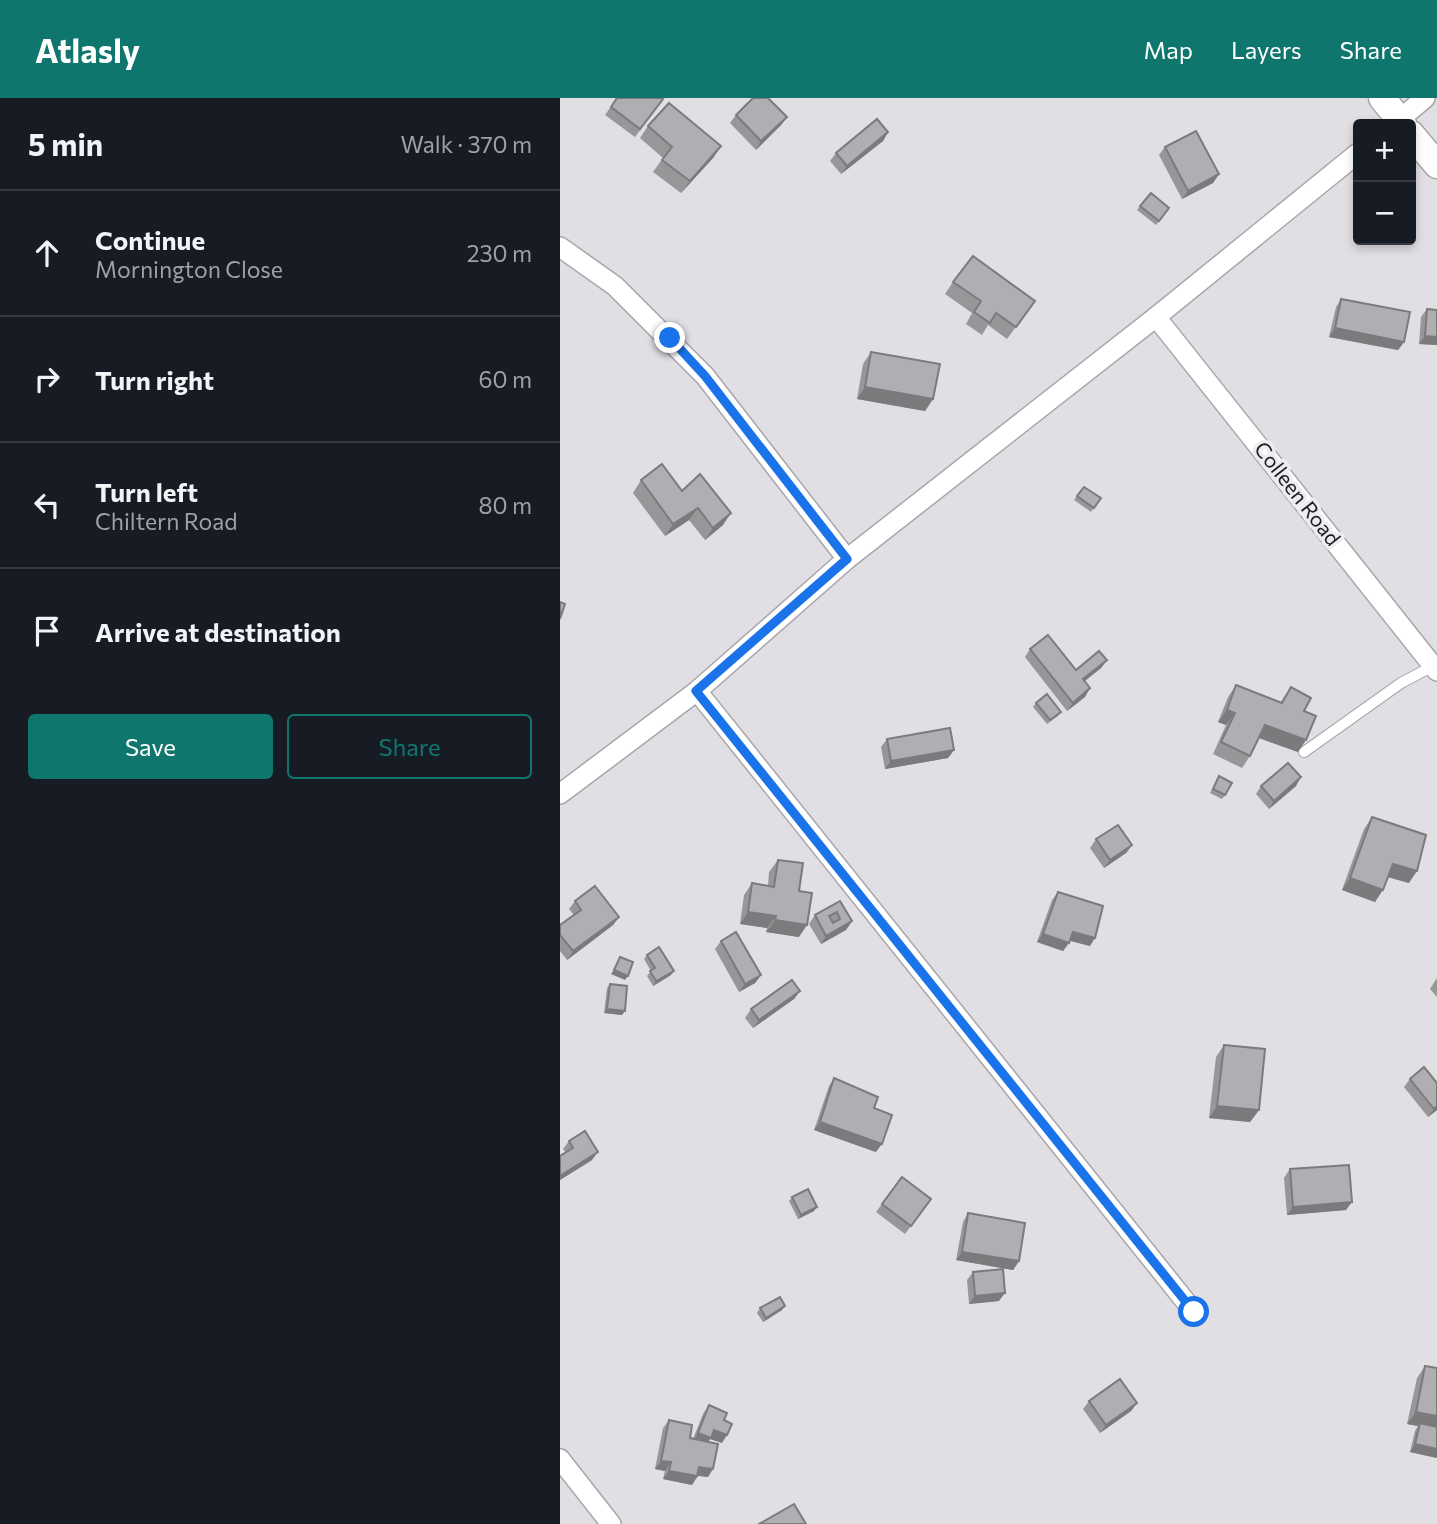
<!DOCTYPE html>
<html lang="en">
<head>
<meta charset="utf-8">
<style>
	body { margin:0; font-family:Commissioner,sans-serif; background:#242831; color:#f1f3f6 }
	.controls { position:absolute; right:21px; top:21px; display:grid; overflow:hidden; border-radius:7px; box-shadow:0 4px 10px #0003 }
	.controls button { width:63px; height:63px; display:grid; place-items:center; padding:0; border:0; border-bottom:2px solid #363941; background:#171b24; color:#f1f3f6; font:35px sans-serif }
	.stop { position:absolute; width:21px; height:21px; margin:-16px; border:5px solid #1a73e8; border-radius:50%; background:#fff }
	.stop.end { background:#1a73e8; border-color:#fff; box-shadow:0 2px 7px #0008 }
	.list { margin:0; padding:0; list-style:none }
	h2 { display:flex; justify-content:space-between; align-items:center; height:91px; margin:0; padding:0 28px; font-size:30px }
	h2 small { font-size:23px; font-weight:400; color:#9ea1a6 }
	.list li { display:grid; grid-template-columns:46px 1fr auto; gap:21px; align-items:center; box-sizing:border-box; height:126px; padding:0 28px; border-top:2px solid #363941 }
	.list b { display:block; font-size:26px; white-space:nowrap }
	.list p { margin:0; font-size:23px; white-space:nowrap; color:#9ea1a6 }
	.list em { font-size:23px; font-style:normal; color:#9ea1a6 }
	.actions { display:flex; gap:14px; padding:21px 28px }
	.actions a { flex:1; padding:16px 0; border:2px solid #0f766e; border-radius:7px; text-align:center; font-size:24px; color:#0f766e }
	.actions .main { background:#0f766e; color:#fff }
	.icon { flex:none; width:38px; height:38px; fill:none; stroke:currentColor; stroke-width:2; stroke-linecap:round; stroke-linejoin:round }
	.map { position:relative; flex:none; width:877px; height:1426px; overflow:hidden }
	header { display:flex; align-items:center; gap:42px; box-sizing:border-box; height:98px; padding:0 35px; background:#0f766e; color:#fff }
	header strong { font-size:33px }
	nav { display:flex; gap:38px; margin-inline-start:auto; font-size:24px }
	main { display:flex }
	aside { flex:1; background:#171b24 }
	.map>svg:first-child { display:block }
</style>
</head>
<body>
<header>
<strong>Atlasly</strong>
<nav><a>Map</a><a>Layers</a><a>Share</a></nav>
</header>
<main>
<aside>
<h2>5 min<small>Walk · 370 m</small></h2>
<ul class="list">
<li><svg class="icon" aria-label="ahead" viewBox="0 0 24 24"><path d="M12 20V5M6 11l6-6 6 6"/></svg><div><b>Continue</b><p>Mornington Close</p></div><em>230 m</em></li>
<li><svg class="icon" aria-label="right" viewBox="0 0 24 24"><path d="M7 20v-9h11M14 6l5 5-5 5"/></svg><div><b>Turn right</b></div><em>60 m</em></li>
<li><svg class="icon" aria-label="left" viewBox="0 0 24 24"><path d="M17 20v-9H6M10 6l-5 5 5 5"/></svg><div><b>Turn left</b><p>Chiltern Road</p></div><em>80 m</em></li>
<li><svg class="icon" aria-label="arrive" viewBox="0 0 24 24"><path d="M6 21V4h12l-3 4 3 4H6"/></svg><div><b>Arrive at destination</b></div></li>
</ul>
<div class="actions"><a class="main">Save</a><a>Share</a></div>
</aside>
<div class="map">
<svg width="877" height="1426" viewBox="0 0 877 1426">
	<rect width="100%" height="100%" fill="#e1dfe3"/>
	<g fill="none" stroke-linecap="round" stroke-linejoin="round">
		<g stroke="#a8a6aa" stroke-width="12">
			<polyline id="service" points="744,654 841,585 873,568"/>
		</g>
		<g stroke="#a8a6aa" stroke-width="22">
			<g id="minor">
				<polyline points="834,26 865,0"/>
				<polyline points="0,149 55,188 145,278 287,461"/>
				<polyline points="596,219 877,573"/>
				<polyline points="137,593 634,1214"/>
				<polyline points="0,696 137,593 287,461 596,219 798,55"/>
				<polyline points="0,1361 51,1426"/>
			</g>
		</g>
		<g stroke="#a8a6aa" stroke-width="29">
			<g id="secondary">
				<polyline points="822,0 843,26"/>
				<polyline points="851,36 877,67"/>
			</g>
		</g>
		<use href="#service" stroke="#fff" stroke-width="10"/>
		<use href="#minor" stroke="#fff" stroke-width="19"/>
		<use href="#secondary" stroke="#fff" stroke-width="26"/>
	</g>
	<g fill="#979699">
		<polygon points="57,0 103,1 75,39 45,17"/>
		<polygon points="176,17 227,19 221,27 196,52 170,25"/>
		<polygon points="88,28 161,48 153,60 121,95 93,74 103,60 80,40"/>
		<polygon points="328,34 323,43 281,76 270,63 276,55"/>
		<polygon points="605,49 659,76 653,85 622,101 599,57"/>
		<polygon points="591,95 609,110 596,127 577,112"/>
		<polygon points="393,184 475,203 447,241 428,227 422,237 406,226 412,215 385,196"/>
		<polygon points="781,201 844,244 838,252 769,239 776,209"/>
		<polygon points="867,211 877,247 859,246 861,219"/>
		<polygon points="311,254 373,301 365,313 297,301 303,266"/>
		<polygon points="81,382 122,393 163,427 145,442 129,422 105,438 73,395"/>
		<polygon points="524,389 541,400 531,414 514,402"/>
		<polygon points="470,551 516,572 547,562 541,570 525,583 525,599 507,613 465,559"/>
		<polygon points="676,587 720,605 731,589 744,613 738,654 699,640 690,658 682,670 653,656 666,627 658,624 668,599"/>
		<polygon points="476,605 501,614 498,618 487,626 473,609"/>
		<polygon points="327,641 394,652 388,660 325,671 321,649"/>
		<polygon points="659,678 665,697 662,701 650,695"/>
		<polygon points="701,688 736,688 709,711 696,696"/>
		<polygon points="812,719 849,785 828,779 815,804 782,792 804,731"/>
		<polygon points="536,741 572,747 566,755 544,770 530,750"/>
		<polygon points="218,762 239,793 239,839 206,834 207,830 180,826 184,797 192,785 208,788 209,774"/>
		<polygon points="498,794 530,848 510,843 503,853 477,844 492,802"/>
		<polygon points="15,803 59,819 53,827 7,862 0,853 0,827 14,817 9,811"/>
		<polygon points="280,803 292,823 286,832 261,846 249,826 255,817"/>
		<polygon points="161,843 201,877 195,885 179,894 155,851"/>
		<polygon points="87,857 111,877 93,888 87,878 91,873 84,861"/>
		<polygon points="877,880 877,899 870,891"/>
		<polygon points="50,886 62,917 44,915 47,890"/>
		<polygon points="240,893 234,901 193,930 185,920 191,911"/>
		<polygon points="664,947 699,1012 690,1024 649,1020 656,959"/>
		<polygon points="274,980 316,1054 254,1032 269,988"/>
		<polygon points="850,981 877,1012 868,1019 844,989"/>
		<polygon points="9,1043 32,1062 0,1082 0,1058 6,1055 3,1051"/>
		<polygon points="730,1071 786,1112 727,1117 724,1080"/>
		<polygon points="342,1079 371,1101 345,1136 316,1114"/>
		<polygon points="232,1099 254,1113 238,1121 229,1103"/>
		<polygon points="408,1115 459,1163 453,1172 396,1162 403,1124"/>
		<polygon points="413,1174 439,1203 409,1206 407,1182"/>
		<polygon points="200,1210 222,1212 203,1224 197,1215"/>
		<polygon points="865,1268 877,1360 850,1354 855,1333 858,1328 847,1326 857,1280"/>
		<polygon points="529,1303 577,1305 571,1313 540,1335 523,1311"/>
		<polygon points="149,1307 164,1322 162,1345 150,1341 148,1344 148,1379 138,1378 132,1387 103,1381 105,1373 95,1371 103,1330 109,1322 130,1340 133,1341 143,1316"/>
	</g>
	<g fill="#7b7a7d">
		<polygon points="227,19 221,27 196,52 201,43"/>
		<polygon points="328,34 323,43 281,76 287,68"/>
		<polygon points="161,48 153,60 121,95 130,83"/>
		<polygon points="659,76 653,85 622,101 628,93"/>
		<polygon points="775,230 844,244 838,252 769,239"/>
		<polygon points="865,238 877,239 877,247 859,246"/>
		<polygon points="305,289 373,301 365,313 297,301"/>
		<polygon points="138,410 129,422 105,438 113,426"/>
		<polygon points="171,415 163,427 145,442 153,430"/>
		<polygon points="547,562 541,570 517,589 523,581"/>
		<polygon points="530,590 525,599 507,613 513,605"/>
		<polygon points="667,612 675,615 666,627 658,624"/>
		<polygon points="705,627 746,642 738,654 696,639"/>
		<polygon points="394,652 388,660 325,671 331,663"/>
		<polygon points="741,679 736,688 709,711 714,703"/>
		<polygon points="572,747 566,755 544,770 550,762"/>
		<polygon points="833,766 857,773 849,785 824,778"/>
		<polygon points="790,780 823,792 815,804 782,792"/>
		<polygon points="188,814 216,818 207,830 180,826"/>
		<polygon points="59,819 53,827 7,862 13,853"/>
		<polygon points="215,822 247,827 239,839 206,834"/>
		<polygon points="292,823 286,832 261,846 266,838"/>
		<polygon points="513,834 535,840 530,848 508,842"/>
		<polygon points="483,836 509,845 503,853 477,844"/>
		<polygon points="54,872 68,878 65,882 51,876"/>
		<polygon points="114,873 111,877 93,888 96,883"/>
		<polygon points="201,877 195,885 179,894 185,886"/>
		<polygon points="240,893 234,901 193,930 199,922"/>
		<polygon points="47,911 65,913 62,917 44,915"/>
		<polygon points="657,1008 699,1012 690,1024 649,1020"/>
		<polygon points="877,1008 877,1012 868,1019 874,1011"/>
		<polygon points="260,1024 322,1046 316,1054 254,1032"/>
		<polygon points="38,1054 32,1062 0,1082 0,1078"/>
		<polygon points="792,1104 786,1112 727,1117 733,1109"/>
		<polygon points="257,1109 254,1113 238,1121 241,1117"/>
		<polygon points="402,1154 459,1163 453,1172 396,1162"/>
		<polygon points="445,1195 439,1203 409,1206 415,1198"/>
		<polygon points="225,1208 222,1212 203,1224 206,1220"/>
		<polygon points="577,1305 571,1313 540,1335 546,1327"/>
		<polygon points="856,1314 877,1318 877,1332 860,1325 858,1328 847,1326"/>
		<polygon points="154,1332 167,1337 162,1345 150,1341 145,1349 132,1344 138,1335"/>
		<polygon points="855,1346 877,1351 877,1360 850,1354"/>
		<polygon points="101,1363 111,1364 105,1373 95,1371"/>
		<polygon points="139,1369 153,1371 148,1379 134,1377"/>
		<polygon points="109,1373 137,1378 132,1387 103,1381"/>
	</g>
	<g fill="#b0aeb2" stroke="#7b7a7d" stroke-width="2" fill-rule="evenodd">
		<polygon points="57,0 102,0 103,1 80,31 51,9"/>
		<polygon points="193,0 208,0 227,19 201,43 176,17"/>
		<polygon points="109,5 161,48 130,83 102,62 112,49 88,28"/>
		<polygon points="317,21 328,34 287,68 276,55"/>
		<polygon points="636,33 659,76 628,93 605,49"/>
		<polygon points="591,95 609,110 599,123 580,108"/>
		<polygon points="413,158 475,203 456,229 436,215 430,225 414,214 421,203 393,184"/>
		<polygon points="781,201 850,214 844,244 775,230"/>
		<polygon points="867,211 877,212 877,239 865,238"/>
		<polygon points="311,254 380,266 373,301 305,289"/>
		<polygon points="102,366 122,393 140,376 171,415 153,430 138,410 113,426 81,382"/>
		<polygon points="524,389 541,400 534,410 517,398"/>
		<polygon points="0,504 5,506 0,521"/>
		<polygon points="488,537 516,572 539,553 547,562 523,581 530,590 513,605 470,551"/>
		<polygon points="676,587 722,605 731,589 751,600 744,613 756,618 746,642 705,627 690,658 661,644 675,615 667,612"/>
		<polygon points="487,596 501,614 490,622 476,605"/>
		<polygon points="390,630 394,652 331,663 327,641"/>
		<polygon points="728,665 741,679 714,703 701,688"/>
		<polygon points="659,678 672,685 665,697 653,691"/>
		<polygon points="812,719 866,737 857,773 833,766 823,792 790,780"/>
		<polygon points="558,727 572,747 550,762 536,741"/>
		<polygon points="218,762 243,765 239,793 252,795 247,827 215,822 216,818 188,814 192,785 214,789"/>
		<polygon points="35,788 59,819 13,853 0,837 0,827 21,812 15,803"/>
		<polygon points="498,794 543,808 535,840 513,834 509,845 483,836"/>
		<path d="M280,803L292,823L266,838L255,817ZM277,814L280,821L273,825L269,818Z"/>
		<polygon points="176,834 201,877 185,886 161,843"/>
		<polygon points="99,849 114,873 96,883 90,873 95,870 87,857"/>
		<polygon points="60,859 73,864 68,878 54,872"/>
		<polygon points="232,882 240,893 199,922 191,911"/>
		<polygon points="50,886 67,888 65,913 47,911"/>
		<polygon points="664,947 705,951 699,1012 657,1008"/>
		<polygon points="864,969 877,985 877,1008 874,1011 850,981"/>
		<polygon points="274,980 318,999 314,1010 332,1017 322,1046 260,1024"/>
		<polygon points="25,1033 38,1054 0,1078 0,1058 13,1050 9,1043"/>
		<polygon points="789,1067 792,1104 733,1109 730,1071"/>
		<polygon points="342,1079 371,1101 351,1128 322,1106"/>
		<polygon points="248,1091 257,1109 241,1117 232,1099"/>
		<polygon points="408,1115 465,1125 459,1163 402,1154"/>
		<polygon points="443,1171 445,1195 415,1198 413,1174"/>
		<polygon points="220,1199 225,1208 206,1220 200,1210"/>
		<polygon points="865,1268 877,1270 877,1318 856,1314"/>
		<polygon points="560,1281 577,1305 546,1327 529,1303"/>
		<polygon points="149,1307 167,1315 164,1322 172,1326 167,1337 154,1332 151,1340 138,1335"/>
		<polygon points="109,1322 132,1327 130,1340 158,1346 153,1371 139,1369 137,1378 109,1373 111,1364 101,1363"/>
		<polygon points="860,1325 877,1329 877,1351 855,1346"/>
		<polygon points="234,1406 246,1426 199,1426"/>
	</g>
	<g fill="none" stroke-linecap="round" stroke-linejoin="round">
		<polyline stroke="#1a73e8" stroke-width="9" points="110,240 145,278 287,461 136,593 634,1214"/>
	</g>
	<g text-anchor="middle" stroke-width="7" stroke-linejoin="round" paint-order="stroke">
		<g font-size="21" fill="#1f1e20" stroke="#eeecf1">
			<text transform="translate(737 396) rotate(52)" y="7">Colleen Road</text>
		</g>
	</g>
</svg>
<div class="controls">
<button>+</button>
<button>−</button>
</div>
<div class="stop" style="left:634px;top:1214px"></div>
<div class="stop end" style="left:110px;top:240px"></div>
</div>
</main>
</body>
</html>
